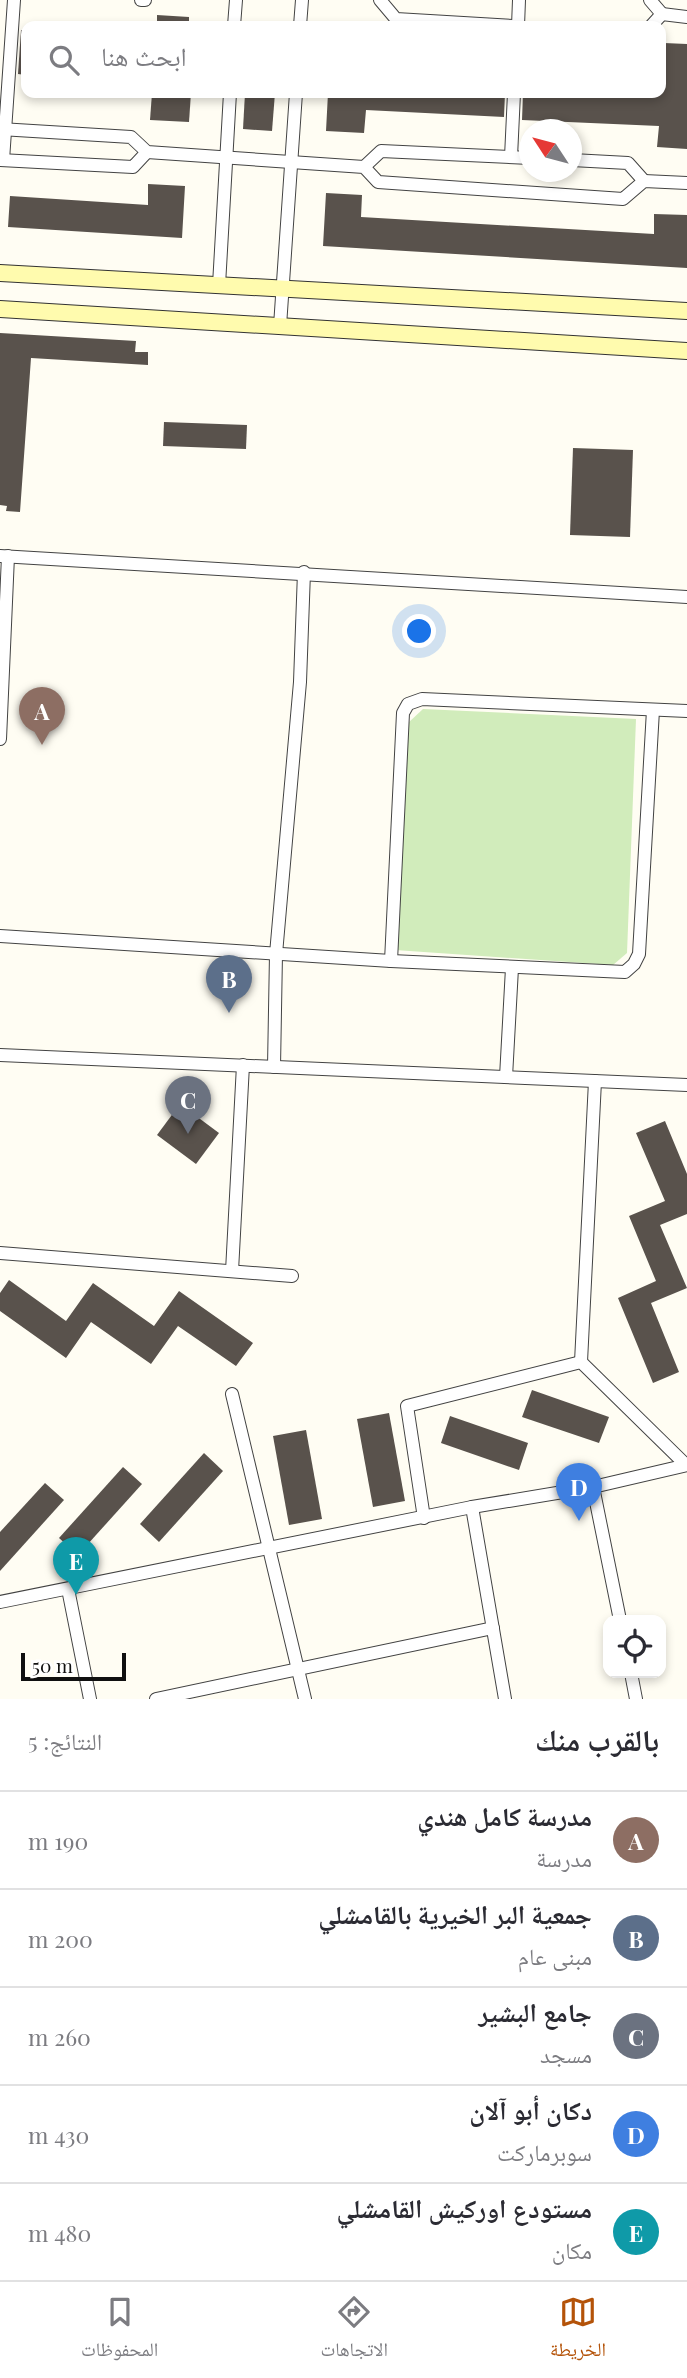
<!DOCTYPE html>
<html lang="ar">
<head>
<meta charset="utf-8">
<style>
	body { margin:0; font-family:"Playfair Display","Noto Naskh Arabic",serif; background:#f2f2f3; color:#2b2b33; direction:rtl }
	.controls { position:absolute; right:21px; bottom:21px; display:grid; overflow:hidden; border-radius:14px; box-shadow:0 4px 10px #0003 }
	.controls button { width:63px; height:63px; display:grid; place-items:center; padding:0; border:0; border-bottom:2px solid #e1e1e2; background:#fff; color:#2b2b33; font:35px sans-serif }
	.compass { position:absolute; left:519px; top:119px; width:63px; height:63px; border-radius:50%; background:#fff; box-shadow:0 4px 10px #0003; rotate:306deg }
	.scale { position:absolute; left:21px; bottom:18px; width:105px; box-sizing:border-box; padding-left:7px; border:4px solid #101010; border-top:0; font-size:19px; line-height:24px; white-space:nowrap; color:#101010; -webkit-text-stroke:5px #fff; paint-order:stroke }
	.you { position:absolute; left:420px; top:632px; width:24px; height:24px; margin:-18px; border:5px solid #fff; border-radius:50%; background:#1a73e8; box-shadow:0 0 0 10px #1a73e833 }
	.badge { display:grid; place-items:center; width:46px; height:46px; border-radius:50%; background:#b45309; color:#fff; font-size:23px; font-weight:700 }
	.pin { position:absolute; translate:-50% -58px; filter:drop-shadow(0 2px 4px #0008) }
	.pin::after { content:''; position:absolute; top:37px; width:24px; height:21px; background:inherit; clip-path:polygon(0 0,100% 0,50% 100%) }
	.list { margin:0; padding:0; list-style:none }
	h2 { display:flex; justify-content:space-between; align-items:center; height:91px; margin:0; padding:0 28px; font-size:30px }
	h2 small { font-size:23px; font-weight:400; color:#7c7c81 }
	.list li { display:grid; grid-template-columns:46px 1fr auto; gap:21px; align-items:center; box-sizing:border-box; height:98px; padding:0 28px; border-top:2px solid #e1e1e2 }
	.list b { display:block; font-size:26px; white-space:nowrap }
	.list p { margin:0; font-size:23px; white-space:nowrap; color:#7c7c81 }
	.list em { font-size:23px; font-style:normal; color:#7c7c81 }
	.icon { flex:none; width:38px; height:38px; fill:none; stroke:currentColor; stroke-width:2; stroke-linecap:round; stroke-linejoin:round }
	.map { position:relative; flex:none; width:687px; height:1699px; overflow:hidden; direction:ltr }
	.search { position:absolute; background:#fff; box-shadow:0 4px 10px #0003; left:21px; right:21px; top:21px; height:77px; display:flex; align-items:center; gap:18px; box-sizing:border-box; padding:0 24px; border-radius:14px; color:#7c7c81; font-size:26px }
	.sheet { height:581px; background:#fff }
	nav { display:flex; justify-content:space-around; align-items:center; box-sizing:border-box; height:98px; border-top:2px solid #e1e1e2; background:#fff; font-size:19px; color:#7c7c81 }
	nav a { display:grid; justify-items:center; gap:4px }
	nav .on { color:#b45309 }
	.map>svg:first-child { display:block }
</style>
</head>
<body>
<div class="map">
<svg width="687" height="1699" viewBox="0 0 687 1699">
	<rect width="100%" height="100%" fill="#fffdf3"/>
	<polygon fill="#d1ecbb" points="423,709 636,719 627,953 613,965 395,950 408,723"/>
	<g fill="#59524c">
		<polygon points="157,15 189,17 189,26 157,26"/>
		<polygon points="21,30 26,30 26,75 18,74"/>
		<polygon points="664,43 687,44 687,149 657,147 659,126 522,120 523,93 661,93"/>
		<polygon points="152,93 191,93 189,122 150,120"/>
		<polygon points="245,93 275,93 272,131 243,129"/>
		<polygon points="328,93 505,93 504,117 366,110 364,133 326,131"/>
		<polygon points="148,184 185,186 182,238 8,227 10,196 148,205"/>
		<polygon points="326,193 362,195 361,217 654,234 654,214 687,215 687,268 323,246"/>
		<polygon points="0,333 136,341 135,352 148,352 148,365 31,358 20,512 6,511 7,506 0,505"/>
		<polygon points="164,422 247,425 246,449 163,446"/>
		<polygon points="573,448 633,450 630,537 570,535"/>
		<polygon points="180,1104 219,1133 196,1164 157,1135"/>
		<polygon points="665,1121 687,1174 687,1214 660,1225 687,1288 651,1303 679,1372 653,1383 618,1298 656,1281 629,1216 665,1201 636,1133"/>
		<polygon points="9,1280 66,1321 93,1283 154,1326 179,1291 253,1343 236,1366 178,1326 151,1364 91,1322 66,1358 0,1311 0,1293"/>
		<polygon points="532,1390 609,1417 599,1443 522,1417"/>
		<polygon points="389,1413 405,1501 373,1507 357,1419"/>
		<polygon points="450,1416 528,1443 519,1470 441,1443"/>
		<polygon points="306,1430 322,1519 289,1525 273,1436"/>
		<polygon points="204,1453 223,1471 159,1542 140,1524"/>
		<polygon points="123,1467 142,1484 78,1555 59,1538"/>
		<polygon points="45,1483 64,1500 0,1571 0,1532"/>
	</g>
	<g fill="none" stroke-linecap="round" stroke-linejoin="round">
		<g stroke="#434343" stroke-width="14">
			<g id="street">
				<polyline points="141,0 145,0"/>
				<polyline points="380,0 396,19 513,26"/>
				<polyline points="650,0 662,14 651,26"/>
				<polyline points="662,14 687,17"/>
				<polyline points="234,26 236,0"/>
				<polyline points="300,26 302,0"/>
				<polyline points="518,26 519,0"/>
				<polyline points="0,129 131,137 147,152 364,167 378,182 623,199 644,181 687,183"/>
				<polyline points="511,157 514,93"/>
				<polyline points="0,160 133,167 147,152"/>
				<polyline points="3,160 14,0"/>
				<polyline points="572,160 628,163 644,181"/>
				<polyline points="364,167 381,151 530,158"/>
				<polyline points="219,285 230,93"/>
				<polyline points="280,326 296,93"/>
				<polyline points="0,556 687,597"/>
				<polyline points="0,739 8,556"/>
				<polyline points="0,936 391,961 625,972 634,964 639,954 653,710"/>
				<polyline points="391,961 403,713 408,704 422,699 687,711"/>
				<polyline points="0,1055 687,1085"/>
				<polyline points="274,1067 276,954 300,682 304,572"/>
				<polyline points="506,1077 512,968"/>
				<polyline points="0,1253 292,1276"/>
				<polyline points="232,1271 243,1065"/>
				<polyline points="581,1362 595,1081"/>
				<polyline points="232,1394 305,1699"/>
				<polyline points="593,1487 620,1620"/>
				<polyline points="472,1507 505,1699"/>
				<polyline points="424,1518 407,1406 581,1362 686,1465"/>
				<polyline points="68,1589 90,1699"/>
				<polyline points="0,1602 472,1507 593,1487 687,1465"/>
				<polyline points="631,1673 636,1699"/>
				<polyline points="156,1699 493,1628"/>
			</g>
		</g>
		<g stroke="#323232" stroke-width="18">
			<g id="secondary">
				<polyline points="0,273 687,311"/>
				<polyline points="0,309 687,351"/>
			</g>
		</g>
		<use href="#street" stroke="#fff" stroke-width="12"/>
		<use href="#secondary" stroke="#fffbae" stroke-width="16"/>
	</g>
</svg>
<div class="controls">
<button><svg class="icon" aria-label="locate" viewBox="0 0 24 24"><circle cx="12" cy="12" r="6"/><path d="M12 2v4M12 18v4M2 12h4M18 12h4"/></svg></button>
</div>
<svg class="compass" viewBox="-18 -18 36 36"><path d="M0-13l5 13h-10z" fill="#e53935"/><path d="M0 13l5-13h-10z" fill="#7c7c81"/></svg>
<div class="scale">50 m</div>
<div class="you"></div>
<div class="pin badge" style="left:42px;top:745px;background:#8d6e63">A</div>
<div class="pin badge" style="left:229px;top:1013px;background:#5c6f8a">B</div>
<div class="pin badge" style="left:188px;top:1134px;background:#6b7280">C</div>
<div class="pin badge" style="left:579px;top:1521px;background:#3f7fe0">D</div>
<div class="pin badge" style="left:76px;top:1595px;background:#0f9aa8">E</div>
<div class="search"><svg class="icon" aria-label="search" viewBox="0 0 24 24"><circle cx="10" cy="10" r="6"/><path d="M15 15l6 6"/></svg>ابحث هنا</div>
</div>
<section class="sheet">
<h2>بالقرب منك<small>النتائج: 5</small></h2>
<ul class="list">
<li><span class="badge" style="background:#8d6e63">A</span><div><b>مدرسة كامل هندي</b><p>مدرسة</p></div><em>190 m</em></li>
<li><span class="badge" style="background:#5c6f8a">B</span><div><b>جمعية البر الخيرية بالقامشلي</b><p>مبنى عام</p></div><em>200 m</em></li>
<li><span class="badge" style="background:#6b7280">C</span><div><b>جامع البشير</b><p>مسجد</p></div><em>260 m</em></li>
<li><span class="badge" style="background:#3f7fe0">D</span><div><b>دكان أبو آلان</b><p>سوبرماركت</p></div><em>430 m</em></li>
<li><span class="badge" style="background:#0f9aa8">E</span><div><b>مستودع اوركيش القامشلي</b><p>مكان</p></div><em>480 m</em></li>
</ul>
</section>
<nav>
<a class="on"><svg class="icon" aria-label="map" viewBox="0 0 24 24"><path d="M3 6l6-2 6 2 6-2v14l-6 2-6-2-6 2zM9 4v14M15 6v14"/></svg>الخريطة</a>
<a><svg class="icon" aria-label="directions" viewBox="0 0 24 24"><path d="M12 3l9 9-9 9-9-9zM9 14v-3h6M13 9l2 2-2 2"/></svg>الاتجاهات</a>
<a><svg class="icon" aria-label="saved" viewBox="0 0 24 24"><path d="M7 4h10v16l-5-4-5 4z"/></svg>المحفوظات</a>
</nav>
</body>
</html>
